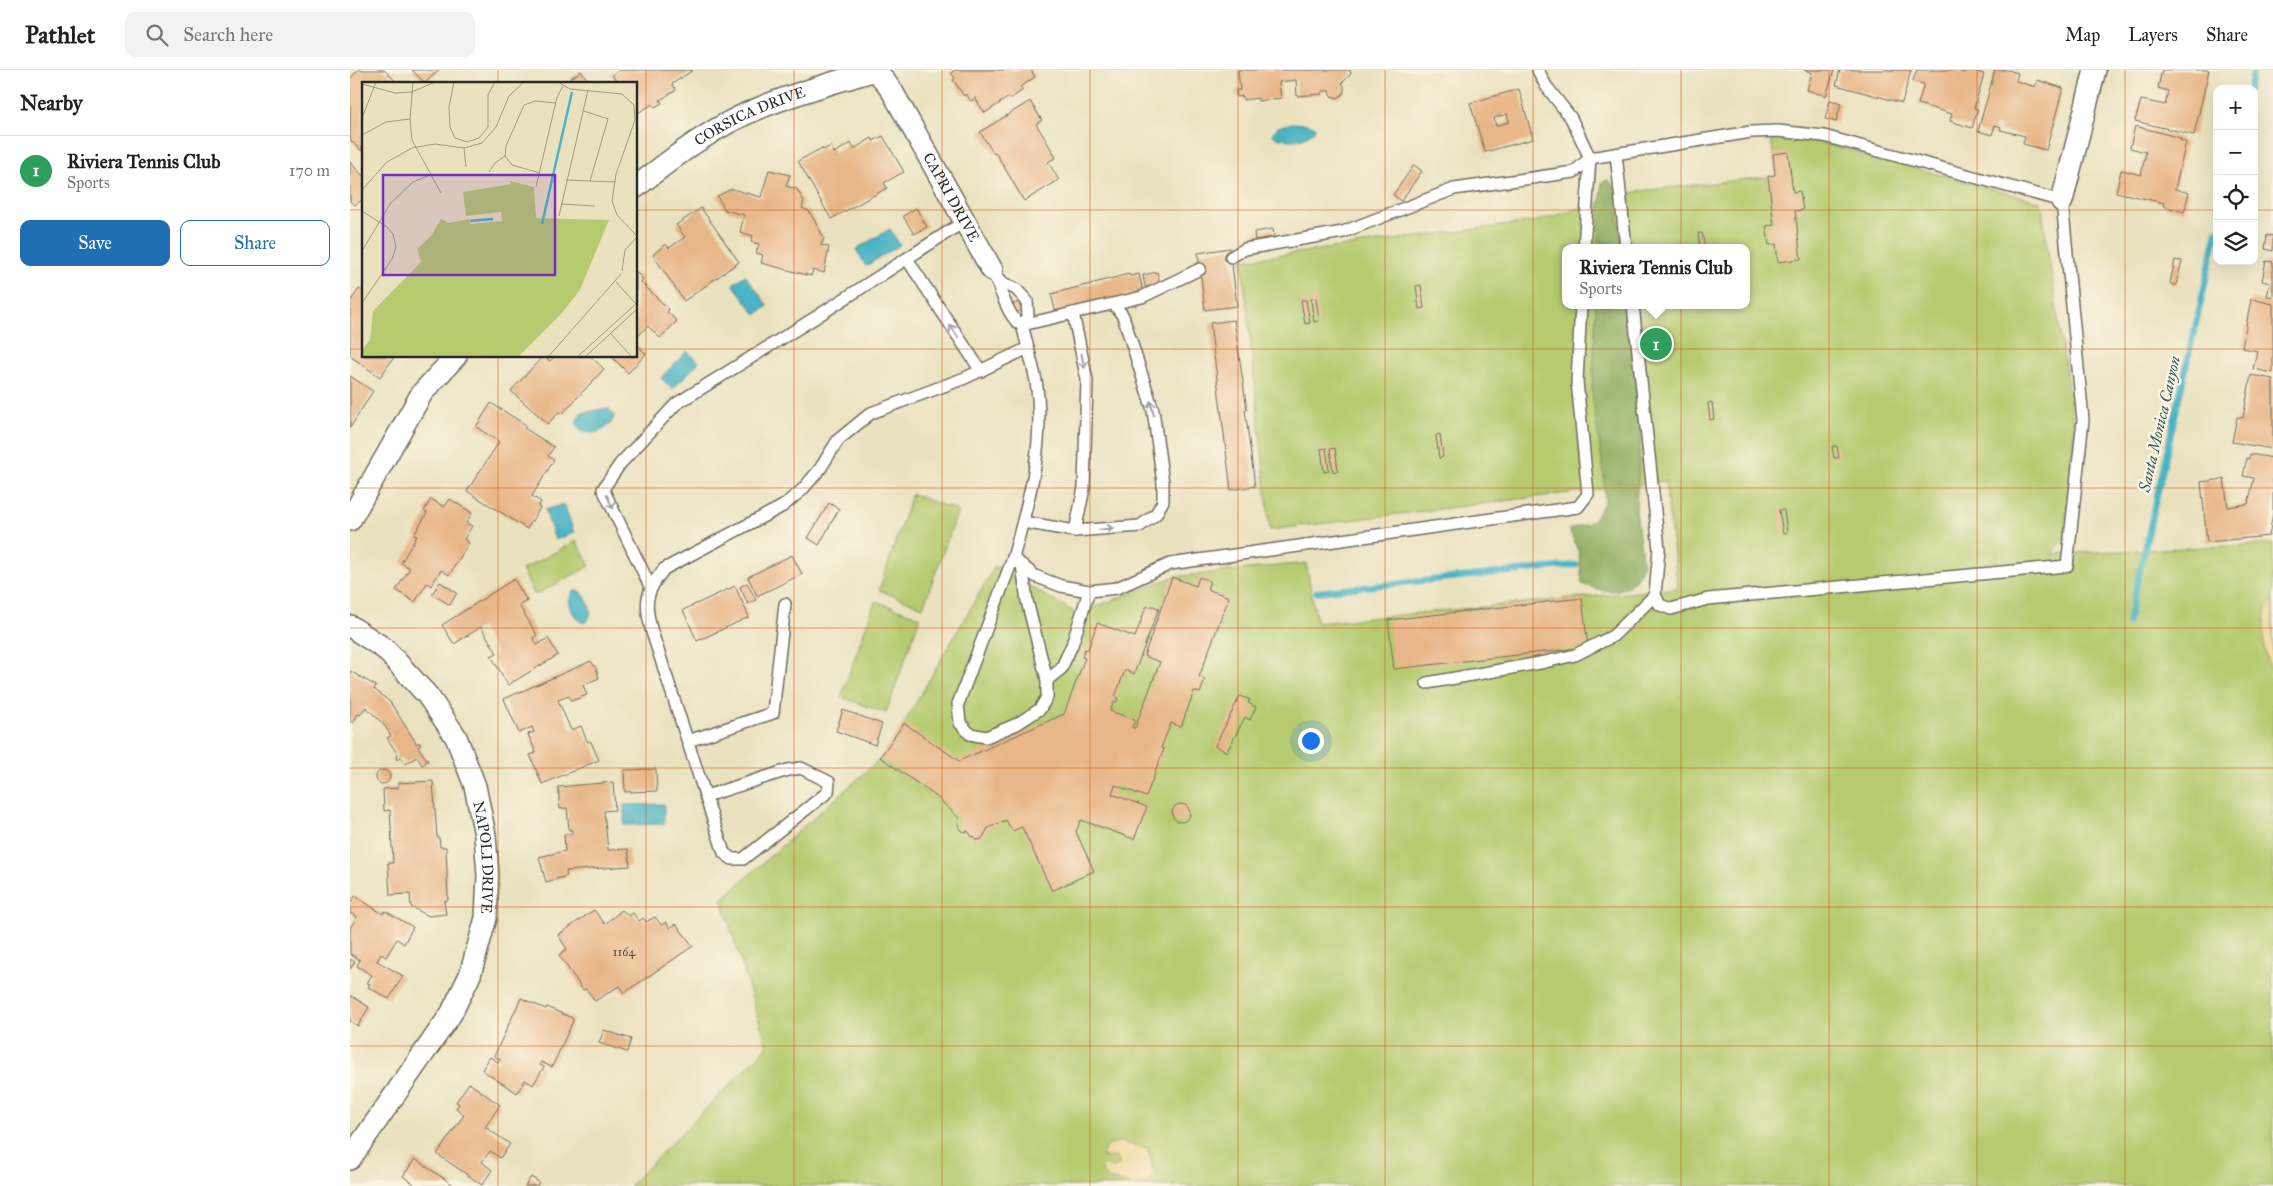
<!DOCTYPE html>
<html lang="en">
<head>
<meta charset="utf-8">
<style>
	body { margin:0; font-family:"IM FELL Great Primer",serif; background:#f2f2f2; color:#222 }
	.controls { position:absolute; right:15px; top:15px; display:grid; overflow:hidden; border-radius:10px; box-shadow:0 5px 20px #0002 }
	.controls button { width:45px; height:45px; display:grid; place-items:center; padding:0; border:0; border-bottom:1px solid #e0e0e0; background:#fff; color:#222; font:25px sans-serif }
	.you { position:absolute; left:960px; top:670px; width:18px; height:18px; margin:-12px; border:4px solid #fff; border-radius:50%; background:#1a73e8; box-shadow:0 0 0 8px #1a73e833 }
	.badge { display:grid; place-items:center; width:32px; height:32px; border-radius:50%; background:#1f6fb2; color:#fff; font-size:16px; font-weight:700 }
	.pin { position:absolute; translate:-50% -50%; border:2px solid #fff; box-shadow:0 1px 5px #0006 }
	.popup { position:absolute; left:1212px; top:174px; width:188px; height:65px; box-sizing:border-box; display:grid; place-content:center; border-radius:10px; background:#fff; filter:drop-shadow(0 1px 4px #0005); font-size:16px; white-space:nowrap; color:#767676 }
	.popup b { font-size:19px; color:#222 }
	.popup::after { content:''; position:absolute; left:50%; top:100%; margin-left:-10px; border:10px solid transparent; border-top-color:#fff }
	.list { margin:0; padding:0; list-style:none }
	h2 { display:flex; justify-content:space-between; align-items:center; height:65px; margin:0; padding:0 20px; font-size:21px }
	h2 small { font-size:16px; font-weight:400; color:#767676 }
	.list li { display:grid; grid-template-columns:32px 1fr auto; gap:15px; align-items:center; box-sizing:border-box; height:70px; padding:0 20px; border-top:1px solid #e0e0e0 }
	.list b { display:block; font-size:19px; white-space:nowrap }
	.list p { margin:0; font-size:16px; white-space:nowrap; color:#767676 }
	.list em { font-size:16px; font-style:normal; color:#767676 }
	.actions { display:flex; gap:10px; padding:15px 20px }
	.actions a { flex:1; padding:11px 0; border:1px solid #1f6fb2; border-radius:10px; text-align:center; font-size:18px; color:#1f6fb2 }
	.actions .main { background:#1f6fb2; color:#fff }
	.icon { flex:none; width:28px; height:28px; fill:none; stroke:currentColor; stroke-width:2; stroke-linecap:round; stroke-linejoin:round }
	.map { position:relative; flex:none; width:1923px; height:1116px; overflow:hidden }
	header { display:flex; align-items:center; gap:30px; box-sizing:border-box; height:70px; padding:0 25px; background:#fff; border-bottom:1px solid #e0e0e0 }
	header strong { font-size:24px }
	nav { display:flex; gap:28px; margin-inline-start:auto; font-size:18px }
	.search { width:350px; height:45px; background:#f2f2f2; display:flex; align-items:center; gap:12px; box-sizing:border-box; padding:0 18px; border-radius:10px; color:#767676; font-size:19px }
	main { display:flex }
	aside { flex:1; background:#fff }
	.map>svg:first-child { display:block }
</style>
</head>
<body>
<header>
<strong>Pathlet</strong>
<div class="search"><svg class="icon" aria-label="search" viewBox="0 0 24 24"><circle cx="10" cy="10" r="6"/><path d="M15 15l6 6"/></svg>Search here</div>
<nav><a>Map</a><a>Layers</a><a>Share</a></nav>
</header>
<main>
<aside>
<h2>Nearby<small></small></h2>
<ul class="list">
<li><span class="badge" style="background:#2e9e5b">1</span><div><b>Riviera Tennis Club</b><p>Sports</p></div><em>170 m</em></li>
</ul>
<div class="actions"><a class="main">Save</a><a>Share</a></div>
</aside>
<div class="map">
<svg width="1923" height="1116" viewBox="0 0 1923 1116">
	<rect width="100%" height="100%" fill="#fcf5e5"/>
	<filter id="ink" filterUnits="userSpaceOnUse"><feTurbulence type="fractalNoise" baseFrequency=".02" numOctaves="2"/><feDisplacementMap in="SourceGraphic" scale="10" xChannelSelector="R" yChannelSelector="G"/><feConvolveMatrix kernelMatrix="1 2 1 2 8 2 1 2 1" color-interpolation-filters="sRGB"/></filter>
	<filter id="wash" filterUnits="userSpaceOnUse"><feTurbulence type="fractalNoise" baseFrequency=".0096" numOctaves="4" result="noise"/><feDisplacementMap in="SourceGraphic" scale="20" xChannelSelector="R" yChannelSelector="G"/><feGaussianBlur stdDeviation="1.12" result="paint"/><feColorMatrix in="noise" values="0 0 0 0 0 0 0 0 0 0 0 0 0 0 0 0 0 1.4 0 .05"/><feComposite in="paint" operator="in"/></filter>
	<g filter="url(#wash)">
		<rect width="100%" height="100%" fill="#eae2bf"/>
		<g fill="#b6cb6f" stroke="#707b4d" fill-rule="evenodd">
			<path d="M1421,68L1472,73L1691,132L1724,358L1714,468L1703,484L1923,474V1116H279L417,977L372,829L537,683L645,496L727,544L823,507L956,493L967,553L1328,518L1315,411L920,460L892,190L1187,151L1289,121L1426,106ZM1216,178H1396V235H1216Z"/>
			<polygon points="562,424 608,441 573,537 529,520"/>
			<polygon points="226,471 240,496 185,525 172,500"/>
			<polygon points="525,531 570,547 536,643 491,627"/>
		</g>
		<g fill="#90af62" stroke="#5e6d46">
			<polygon points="1258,110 1265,117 1272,178 1249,178 1251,119 1252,112"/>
			<path d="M1246,235H1278L1291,355L1286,440L1293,496C1279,527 1259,524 1232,514L1229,483L1219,459L1237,454L1245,448L1255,431L1254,406L1242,323Z"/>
		</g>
		<g fill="#eeda9e" stroke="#8c8264">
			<path d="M1923,532V599C1911,591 1913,553 1916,539Z"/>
			<path d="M770,1072L798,1078L804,1104L798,1115L781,1116L776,1112L759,1110L751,1101L755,1094L761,1098L769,1095V1091L766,1088L752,1087C753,1078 761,1072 770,1072Z"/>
		</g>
		<g fill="#48b4c5" stroke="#3a7078">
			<path d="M942,53L957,54L964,56L965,60C957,67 949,71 937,70V68L929,69L923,65V62L928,57Z"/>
			<polygon points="540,159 550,175 516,196 506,179"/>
			<polygon points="395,205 418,236 406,245 383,214"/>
			<polygon points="337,281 349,292 323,319 311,308"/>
			<path d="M258,338L264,345C262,363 231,371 226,352L231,343Z"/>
			<polygon points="214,434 224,463 205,470 195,440"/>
			<path d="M224,521H230C238,528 247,548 233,553C223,548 214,530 224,521Z"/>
			<polygon points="314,734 314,754 274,755 274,735"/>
		</g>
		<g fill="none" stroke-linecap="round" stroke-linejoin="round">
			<g stroke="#48b4c5" stroke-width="6">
				<polyline points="1899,19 1904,0"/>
				<polyline points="966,522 1226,495"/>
				<polyline points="1778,553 1867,161"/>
			</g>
		</g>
		<g id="blocks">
			<g fill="#e8b789" fill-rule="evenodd">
				<polygon points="8,0 34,0 49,14 14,14 12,81 0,70 0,9"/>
				<polygon points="62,0 89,0 75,13"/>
				<polygon points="270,0 343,0 322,14 326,20 310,30 312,33 305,37 303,34 286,44 286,14 268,14 262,5"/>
				<polygon points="605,0 681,0 685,7 670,17 673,20 660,29 659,27 635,43 625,28 621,31 616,24 614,26 603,10 605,8 601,3"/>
				<polygon points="888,0 1000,0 1001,4 992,13 994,16 994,23 988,28 981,26 979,21 972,21 972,24 947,26 946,10 929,12 931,28 908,31 908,28 893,30 893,26 887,27 886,20 890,20"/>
				<polygon points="1484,0 1476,26 1457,20 1462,3 1454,0"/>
				<polygon points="1490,0 1561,0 1552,33 1486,15"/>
				<polygon points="1567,0 1605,0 1614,3 1615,0 1622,0 1634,4 1624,38 1628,39 1622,58 1600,51 1602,44 1568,34 1574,14 1563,11"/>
				<polygon points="1645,0 1658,0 1668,3 1666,11 1685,17 1687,10 1713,18 1696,80 1673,74 1675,66 1650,60 1651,57 1645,55 1642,65 1628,61"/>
				<polygon points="1812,0 1859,0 1844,65 1785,51 1791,30 1815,35 1818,21 1808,18"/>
				<polygon points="231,1 241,14 224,14 220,9"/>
				<path d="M1169,19L1183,69L1135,82L1120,33ZM1157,44L1159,52L1146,56L1144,48Z"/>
				<polygon points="1480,30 1491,33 1486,52 1475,49"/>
				<polygon points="680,31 692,50 686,54 706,87 698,92 709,110 674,131 646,83 644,84 630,62"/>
				<polygon points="1785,56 1831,68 1830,70 1836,72 1825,119 1839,123 1834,142 1813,136 1814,133 1766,122 1771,100 1791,105 1796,82 1780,78"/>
				<polygon points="533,66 554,102 534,113 537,118 481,149 448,91 472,78 473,80 481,76 484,83 501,73 504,79 522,68 523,71"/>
				<polygon points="1438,82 1443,122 1450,121 1453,140 1445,141 1451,189 1428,192 1426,174 1419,175 1416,156 1424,155 1418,106 1425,105 1423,84"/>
				<polygon points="0,92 14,107 14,128 5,135 0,131"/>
				<polygon points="1064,95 1072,101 1051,131 1043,125"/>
				<polygon points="419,100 440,105 436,116 447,119 454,131 452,138 459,141 474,168 471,175 479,177 474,203 463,200 461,206 411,193 413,185 406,183 409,174 401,172 403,166 390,162 394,145 375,140 367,126 382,119 411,127"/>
				<polygon points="351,138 389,192 334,231 303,185 314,175 317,175 319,178 335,167 326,155"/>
				<polygon points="566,138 577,157 564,164 553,146"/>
				<polygon points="923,159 924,167 905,170 904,162"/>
				<polygon points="1348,163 1352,163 1355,178 1350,178"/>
				<polygon points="1917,165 1923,166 1923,181 1915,179"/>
				<polygon points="880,178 887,236 855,240 848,183"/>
				<polygon points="1825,190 1832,191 1826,215 1823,215 1820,213"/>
				<polygon points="1916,191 1923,192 1923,227 1917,226 1920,213 1912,211"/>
				<polygon points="286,202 293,209 291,212 319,240 317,242 327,251 310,268 298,256 286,268"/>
				<polygon points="807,202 810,214 795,217 793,205"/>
				<polygon points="779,204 780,206 789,204 793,221 706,243 701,224"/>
				<polygon points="1071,215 1074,238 1069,239 1066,216"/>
				<polygon points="9,219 14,222 14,286 45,286 30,307 0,286 0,232"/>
				<polygon points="966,228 969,251 964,252 961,229"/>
				<polygon points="1901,229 1923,234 1923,303 1903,299 1907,281 1892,278"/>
				<polygon points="951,230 956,230 960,253 955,254"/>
				<polygon points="668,232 672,240 665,243 662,235"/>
				<polygon points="884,250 897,340 895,340 905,416 881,420 860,253"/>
				<polygon points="286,274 296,284 278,303 261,286 286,286"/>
				<polygon points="193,286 200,291 205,286 240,286 254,299 212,344 209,342 198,354 161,321"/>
				<polygon points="1901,305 1923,309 1923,379 1882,372 1887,347 1893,348"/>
				<polygon points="0,306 23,321 0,358"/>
				<polygon points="1362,332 1364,349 1360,350 1358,333"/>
				<polygon points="141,333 176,355 174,358 204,377 198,386 204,390 182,426 191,432 188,437 190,438 177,459 117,421 149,372 126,357"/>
				<polygon points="1090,364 1093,387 1089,388 1086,365"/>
				<polygon points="1482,376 1487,376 1489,388 1484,388"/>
				<polygon points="976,378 979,401 974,402 971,379"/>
				<polygon points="985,378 988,401 983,402 980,379"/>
				<polygon points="1900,384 1923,388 1923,442 1919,466 1857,472 1851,412 1874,409 1878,437 1898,434 1904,408 1893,406 1897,388 1899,389"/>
				<polygon points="81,429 94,437 100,429 122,443 116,453 122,456 114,469 119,473 99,505 91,500 81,516 77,513 65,532 46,520 60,498 51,493 67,466 64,465 77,443 74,441"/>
				<polygon points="479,433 489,439 469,475 458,468"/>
				<polygon points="1429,440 1434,440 1437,463 1433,464"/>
				<polygon points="442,485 452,504 407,526 398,507"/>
				<polygon points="822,507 846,516 849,507 860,511 857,519 879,527 849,607 855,609 850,623 844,621 831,657 821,653 811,678 814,679 796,727 765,715 762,724 797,737 784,769 731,750 726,762 744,801 702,821 672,757 662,761 656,750 638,758 632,769 626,770 624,766 622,767 618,761 614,762 610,760 608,754 609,748 588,728 530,687 554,653 609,691 714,644 735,588 732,587 735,579 738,580 747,553 785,567 796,537 803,536 809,538 784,604 775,600 765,627 768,628 766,633 764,632 760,641 785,650 782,658 785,658 810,592 794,586"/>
				<polygon points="164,509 177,531 169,535 187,565 183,568 187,575 198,568 208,585 158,615 141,586 147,583 131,557 104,574 92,555"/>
				<polygon points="90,512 107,523 100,535 82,524"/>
				<polygon points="397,513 406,530 398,534 390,517"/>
				<polygon points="385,516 399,547 347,571 333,540"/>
				<polygon points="1232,528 1238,577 1044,599 1038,550"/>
				<polygon points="241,591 246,598 249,608 233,615 237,625 221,631 219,626 208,630 221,660 231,656 237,671 241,672 249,690 192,714 180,685 186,683 178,664 184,662 182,657 169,663 154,629"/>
				<polygon points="0,601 26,616 24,619 40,632 67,674 69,672 71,675 68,677 78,691 72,695 67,687 55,694 51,687 47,690 46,687 48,685 37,668 41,666 35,656 16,637 10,645 8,644 3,653 0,651"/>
				<polygon points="890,626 900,630 898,633 906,637 900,650 895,647 877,682 865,676"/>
				<polygon points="493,640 532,654 525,675 486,661"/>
				<polygon points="306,699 307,721 275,722 274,700"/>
				<circle cx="33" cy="707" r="7"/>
				<polygon points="83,711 87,767 89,767 90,777 96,777 98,830 94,831 96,844 79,846 61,837 60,824 40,825 38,793 43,793 40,740 34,741 33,719 48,718 48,713"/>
				<polygon points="263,712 265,740 254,741 258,780 278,779 280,796 216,801 217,806 196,812 189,787 215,781 214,764 222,764 222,760 219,760 217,738 210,739 208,717"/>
				<circle cx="831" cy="743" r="9"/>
				<polygon points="5,826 33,844 35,841 63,857 54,874 47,869 36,887 31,884 27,891 53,906 39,929 18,917 20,914 17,913 22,905 7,896 10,890 0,884 0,858 7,847 0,843 0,834"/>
				<polygon points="244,840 255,854 272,840 279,846 283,843 289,851 293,848 296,852 305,847 311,855 316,852 320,858 326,854 343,876 274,923 269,916 245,931 236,919 233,920 209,885 217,879 208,865"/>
				<polygon points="0,889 5,892 0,899"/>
				<polygon points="0,925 19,937 8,956 0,951"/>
				<polygon points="171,928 191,937 196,939 197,937 222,948 223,951 202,997 191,992 190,995 194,997 183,1015 175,1010 167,1023 132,1000 140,987 148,992 150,989 144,986"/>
				<polygon points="254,960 281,969 277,982 249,973"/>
				<polygon points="119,1013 150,1035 135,1057 160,1074 150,1088 140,1081 132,1092 142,1100 132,1115 87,1084 114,1045 106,1038 109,1034 106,1032"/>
				<polygon points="65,1089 105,1116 62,1116 64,1114 53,1106"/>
				<polygon points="181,1107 189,1112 187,1116 175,1116"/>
			</g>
		</g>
	</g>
	<g filter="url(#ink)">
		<use href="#blocks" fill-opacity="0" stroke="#6e6b5f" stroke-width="1"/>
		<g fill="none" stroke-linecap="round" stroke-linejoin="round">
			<g stroke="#6e6b5f" stroke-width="14">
				<g id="service">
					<polyline points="1188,0 1196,16 1221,48 1240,88 1234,178"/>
					<polyline points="1266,84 1276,178"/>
					<polyline points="881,187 895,179 993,162 1104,119 1224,102 1240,88 1401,62 1428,61 1474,66 1712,131 1733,350 1717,496 1358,529 1321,539 1310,535 1305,525 1309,479 1283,235"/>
					<polyline points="557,189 631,301"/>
					<path d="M850,199L792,227L672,255C677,274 682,292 686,311C696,372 679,430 663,488L685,506L711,516L739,521L767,518L820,494L1228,437L1238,424L1227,311L1231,235"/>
					<path d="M642,200L653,213L666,219L677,231L678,245L672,255C659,252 648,212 642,200Z"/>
					<polyline points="723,243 737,310 734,418 725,461"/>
					<polyline points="673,452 725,461 790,456 806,444 813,431 813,413 803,340 773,246 764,234"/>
					<polyline points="663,488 608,634 610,653 620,664 636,667 667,654 690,639 697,627 697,610 677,531 672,495"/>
					<polyline points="301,518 253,419 270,394 326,334 463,249 615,151"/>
					<polyline points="697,610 711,599 722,575 739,521"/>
					<polyline points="1077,613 1195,592 1225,585 1263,566 1305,525"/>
					<polyline points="338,671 423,643 435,534"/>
					<path d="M356,726L438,700L451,698L479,712L478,722L393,789H382L374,783L302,562C294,534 295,522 314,499L433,436L452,420L470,399L488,370L521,343L615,308L678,278"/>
				</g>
			</g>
			<g stroke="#6e6b5f" stroke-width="24">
				<g id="minor">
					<path id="s1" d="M526,0L542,21L642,200"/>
					<path id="s2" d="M286,117C325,86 365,55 412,37C448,22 487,12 525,0"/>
					<polyline points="1712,131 1745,0"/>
					<polyline points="0,450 72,323 106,286"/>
					<path id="s3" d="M0,556L35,579L78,626L106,667L125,716L135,765L138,805L136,848L120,905L101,944L0,1089"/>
				</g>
			</g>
			<use href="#service" stroke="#fff" stroke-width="11"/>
			<use href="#minor" stroke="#fff" stroke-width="21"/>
		</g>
		<defs><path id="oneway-shaft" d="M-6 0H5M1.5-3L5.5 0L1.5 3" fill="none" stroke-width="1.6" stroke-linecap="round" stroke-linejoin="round" transform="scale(1.25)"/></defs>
		<g stroke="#a0a0a0">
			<use href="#oneway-shaft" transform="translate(604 261) rotate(-123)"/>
			<use href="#oneway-shaft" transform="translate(733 291) rotate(78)"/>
			<use href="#oneway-shaft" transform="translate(802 338) rotate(-104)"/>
			<use href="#oneway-shaft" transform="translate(260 432) rotate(65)"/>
			<use href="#oneway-shaft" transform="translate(756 459) rotate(-5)"/>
		</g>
	</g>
	<path fill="none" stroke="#d5540f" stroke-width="1" stroke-opacity="0.55" d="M148,0V14M296,0V1116M444,0V1116M592,0V1116M740,0V1116M888,0V1116M1035,0V1116M1183,0V1116M1331,0V1116M1479,0V1116M1627,0V1116M1775,0V1116M0,140H14M286,140H1867M1904,140H1923M0,279H14M286,279H1923M148,286V1116M0,418H1923M0,558H1923M0,698H1923M0,837H1923M0,976H1923"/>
	<g text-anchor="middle" stroke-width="5" stroke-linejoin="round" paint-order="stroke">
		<g font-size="12" fill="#5a4e42">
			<text x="274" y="886">1164</text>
		</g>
		<g font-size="15" fill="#2b2b2b" stroke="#fcf5e5">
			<text dy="5" stroke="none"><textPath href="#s2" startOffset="135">CORSICA DRIVE</textPath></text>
			<text dy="5" stroke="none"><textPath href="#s1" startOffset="148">CAPRI DRIVE</textPath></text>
			<text dy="5" stroke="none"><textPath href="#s3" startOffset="280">NAPOLI DRIVE</textPath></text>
		</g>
		<g font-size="16" font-style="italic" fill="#355b61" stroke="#fcf5e5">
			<text transform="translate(1809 354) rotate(-77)" y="6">Santa Monica Canyon</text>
		</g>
	</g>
	<g transform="translate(12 12)">
		<rect width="275" height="275" fill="#eae2bf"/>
		<path d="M148,99L172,105L174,136L247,138L218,208L200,231L156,275H0V268L8,258L11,229L59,180L55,167L69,154L79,137L86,141L107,137L108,142L140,139L139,130L104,134L101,110L149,102Z" fill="#b6cb6f"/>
		<path fill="none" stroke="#48b4c5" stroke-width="2.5" d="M108,139L131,137M180,142L210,10"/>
		<path fill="none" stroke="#9e9984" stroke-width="1" d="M51,0L48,37L50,58L79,111M92,0L87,25L88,45L93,56L105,60L117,56L126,45V13L133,0M196,0L208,7L260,12L272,23L273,38L254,92L250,119L255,133L275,154M0,2L33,11L50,10L73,0M222,29L246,37L228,99M0,36L14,0M0,53L24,40L48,37M102,66L104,85M143,74L150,83L178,91M127,90L133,81L143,74L144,64L162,23L173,19L193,21M204,98L253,100M174,105L195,15L201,4M0,108L25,80L50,66L73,62L102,66L120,61L134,45L147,14L162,0M199,122L233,124M0,129L25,145L31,152L34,165L30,177L0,221M197,134L226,8M0,169L28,122L51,100L68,93M260,189L263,168L275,155M254,200L274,222M248,251L270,275M186,275L259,192M215,275L275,221M223,275L275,227"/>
		<path fill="#7b2cbf" fill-opacity="0.15" stroke="#7b2cbf" stroke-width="2.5" d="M21,93H193V193H21Z"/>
		<rect width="275" height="275" fill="none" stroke="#2b2b2b" stroke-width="2.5"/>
	</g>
</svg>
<div class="controls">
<button>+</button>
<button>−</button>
<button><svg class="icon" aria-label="locate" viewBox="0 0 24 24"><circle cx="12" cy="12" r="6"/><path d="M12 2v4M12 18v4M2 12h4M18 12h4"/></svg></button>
<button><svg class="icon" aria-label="layers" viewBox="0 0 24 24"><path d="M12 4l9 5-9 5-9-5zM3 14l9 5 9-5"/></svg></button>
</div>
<div class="you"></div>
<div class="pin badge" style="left:1306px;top:274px;background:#2e9e5b">1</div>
<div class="popup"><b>Riviera Tennis Club</b>Sports</div>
</div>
</main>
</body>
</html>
